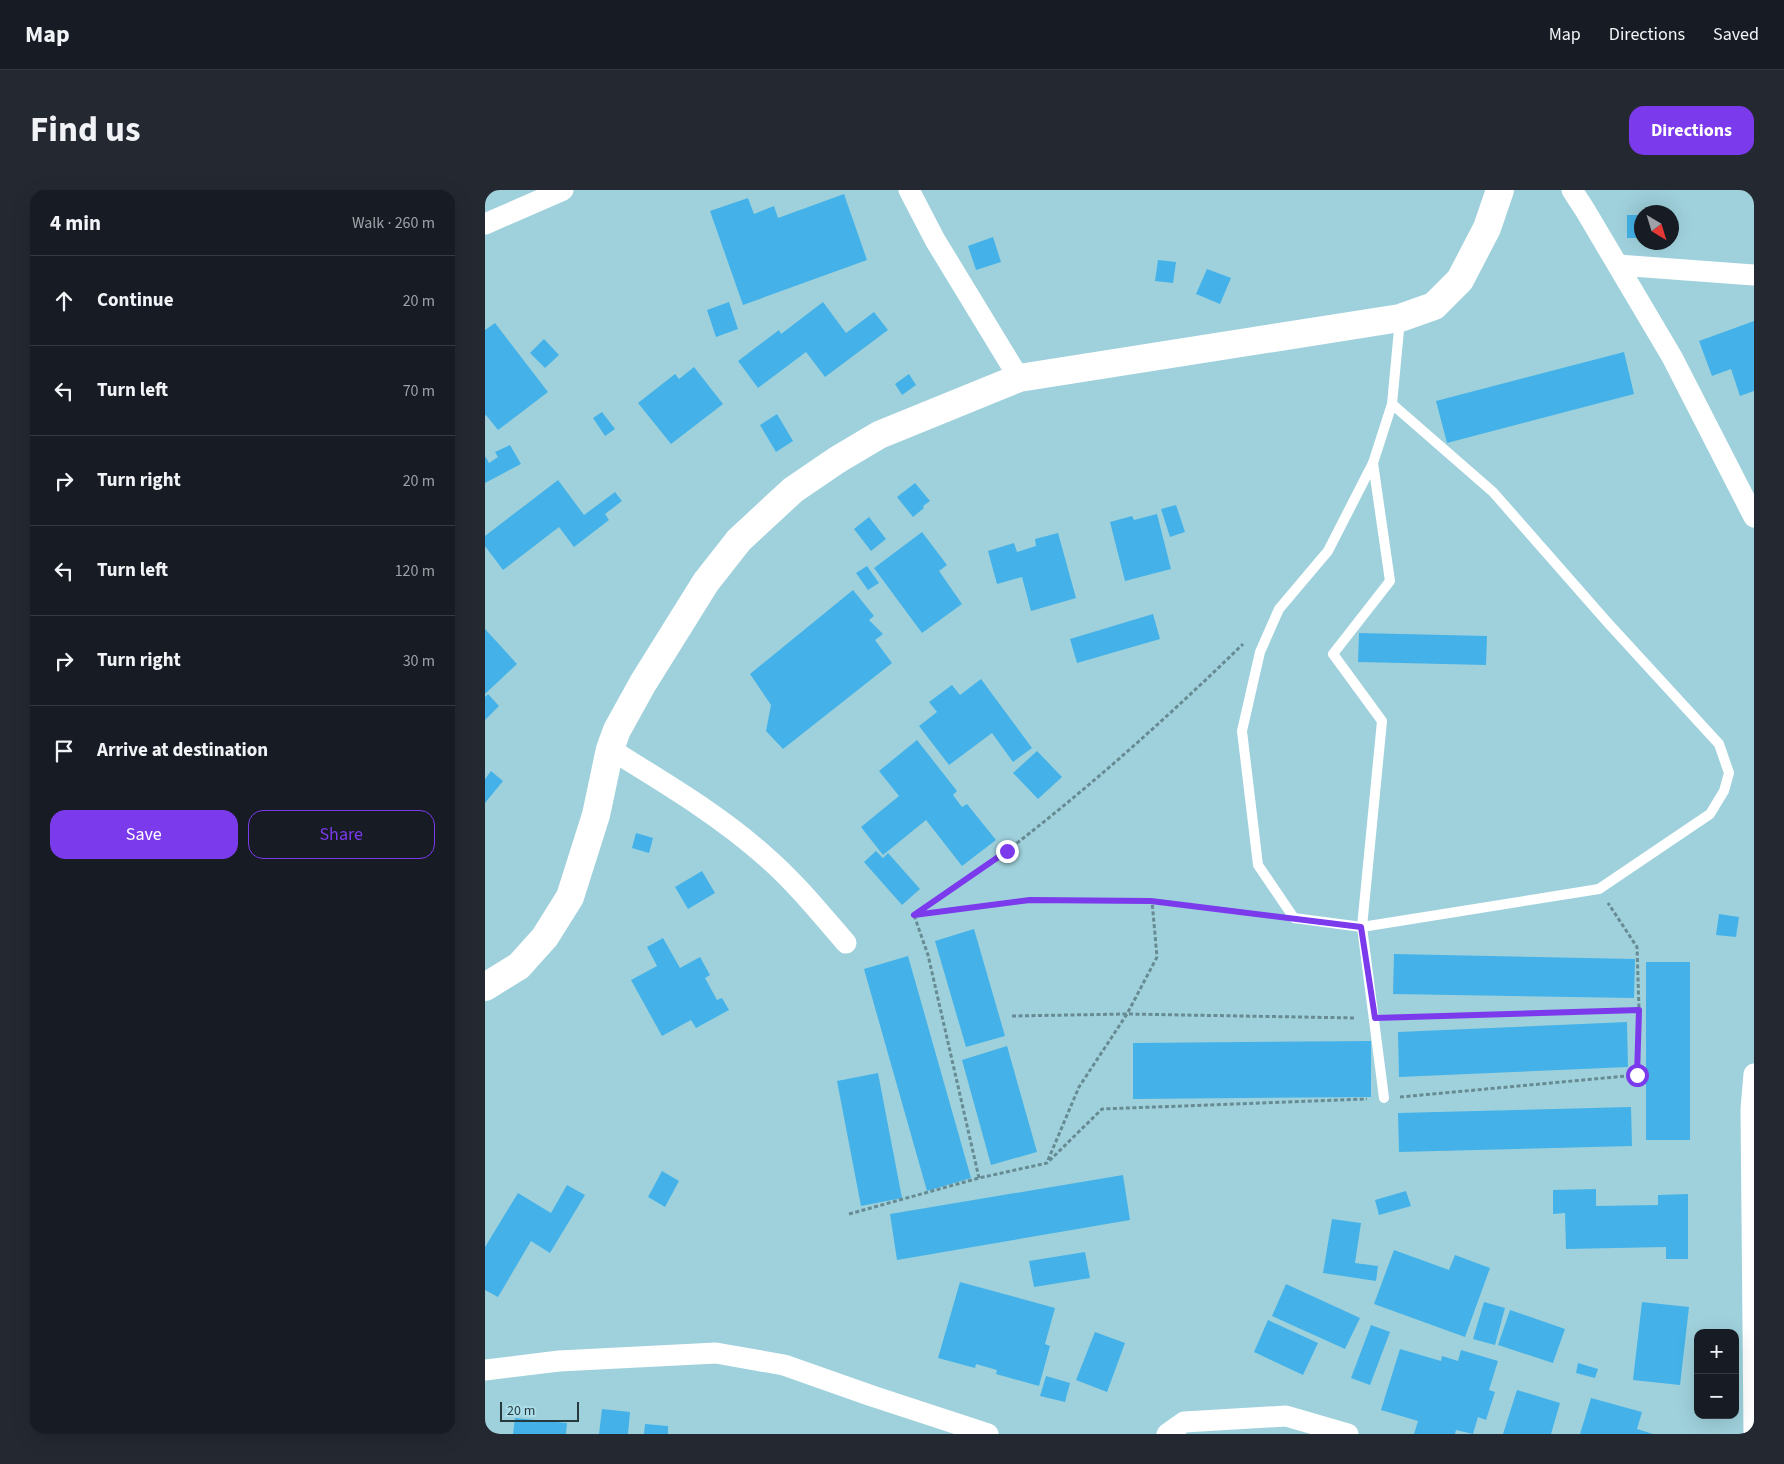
<!DOCTYPE html>
<html lang="en">
<head>
<meta charset="utf-8">
<style>
	body { margin:0; font-family:"Source Sans 3",sans-serif; background:#242831; color:#f1f3f6 }
	.controls { position:absolute; right:15px; bottom:15px; display:grid; overflow:hidden; border-radius:10px; box-shadow:0 5px 20px #0002 }
	.controls button { width:45px; height:45px; display:grid; place-items:center; padding:0; border:0; border-bottom:1px solid #363941; background:#171b24; color:#f1f3f6; font:25px sans-serif }
	.compass { position:absolute; left:1149px; top:15px; width:45px; height:45px; border-radius:50%; background:#171b24; box-shadow:0 5px 20px #0002; rotate:142deg }
	.scale { position:absolute; left:15px; bottom:12px; width:79px; box-sizing:border-box; padding-left:5px; border:2px solid #263a3e; border-top:0; font-size:14px; line-height:18px; white-space:nowrap; color:#263a3e; -webkit-text-stroke:4px #acdee9; paint-order:stroke }
	.stop { position:absolute; width:15px; height:15px; margin:-11px; border:4px solid #7c3aed; border-radius:50%; background:#fff }
	.stop.end { background:#7c3aed; border-color:#fff; box-shadow:0 1px 5px #0008 }
	.list { margin:0; padding:0; list-style:none }
	h2 { display:flex; justify-content:space-between; align-items:center; height:65px; margin:0; padding:0 20px; font-size:21px }
	h2 small { font-size:16px; font-weight:400; color:#9ea1a6 }
	.list li { display:grid; grid-template-columns:32px 1fr auto; gap:15px; align-items:center; box-sizing:border-box; height:90px; padding:0 20px; border-top:1px solid #363941 }
	.list b { display:block; font-size:19px; white-space:nowrap }
	.list em { font-size:16px; font-style:normal; color:#9ea1a6 }
	.actions { display:flex; gap:10px; padding:15px 20px }
	.actions a { flex:1; padding:11px 0; border:1px solid #7c3aed; border-radius:15px; text-align:center; font-size:18px; color:#7c3aed }
	.actions .main { background:#7c3aed; color:#fff }
	.icon { flex:none; width:28px; height:28px; fill:none; stroke:currentColor; stroke-width:2; stroke-linecap:round; stroke-linejoin:round }
	.map { position:relative; flex:none; width:1269px; height:1244px; overflow:hidden; border-radius:15px }
	header { display:flex; align-items:center; gap:30px; box-sizing:border-box; height:70px; padding:0 25px; background:#171b24; border-bottom:1px solid #363941 }
	header strong { font-size:24px }
	nav { display:flex; gap:28px; margin-inline-start:auto; font-size:18px }
	.intro { display:flex; align-items:center; justify-content:space-between; box-sizing:border-box; height:120px; padding:0 30px }
	h1 { margin:0; font-size:35px }
	.button { padding:12px 22px; border-radius:15px; background:#7c3aed; color:#fff; font-size:18px; font-weight:700 }
	main { display:flex; gap:30px; padding:0 30px }
	aside { flex:1; background:#171b24; border-radius:15px; box-shadow:0 5px 20px #0002 }
	.map>svg:first-child { display:block }
</style>
</head>
<body>
<header>
<strong>Map</strong>
<nav><a>Map</a><a>Directions</a><a>Saved</a></nav>
</header>
<div class="intro"><h1>Find us</h1><a class="button">Directions</a></div>
<main>
<aside>
<h2>4 min<small>Walk · 260 m</small></h2>
<ul class="list">
<li><svg class="icon" aria-label="ahead" viewBox="0 0 24 24"><path d="M12 20V5M6 11l6-6 6 6"/></svg><div><b>Continue</b></div><em>20 m</em></li>
<li><svg class="icon" aria-label="left" viewBox="0 0 24 24"><path d="M17 20v-9H6M10 6l-5 5 5 5"/></svg><div><b>Turn left</b></div><em>70 m</em></li>
<li><svg class="icon" aria-label="right" viewBox="0 0 24 24"><path d="M7 20v-9h11M14 6l5 5-5 5"/></svg><div><b>Turn right</b></div><em>20 m</em></li>
<li><svg class="icon" aria-label="left" viewBox="0 0 24 24"><path d="M17 20v-9H6M10 6l-5 5 5 5"/></svg><div><b>Turn left</b></div><em>120 m</em></li>
<li><svg class="icon" aria-label="right" viewBox="0 0 24 24"><path d="M7 20v-9h11M14 6l5 5-5 5"/></svg><div><b>Turn right</b></div><em>30 m</em></li>
<li><svg class="icon" aria-label="arrive" viewBox="0 0 24 24"><path d="M6 21V4h12l-3 4 3 4H6"/></svg><div><b>Arrive at destination</b></div></li>
</ul>
<div class="actions"><a class="main">Save</a><a>Share</a></div>
</aside>
<div class="map">
<svg width="1269" height="1244" viewBox="0 0 1269 1244">
	<rect width="100%" height="100%" fill="#9fd1dc"/>
	<g fill="#44b2e8">
		<polygon points="359,4 382,70 258,115 225,21 263,8 269,24 289,16 293,28"/>
		<rect x="1142" y="25" width="14" height="23"/>
		<polygon points="508,47 516,72 491,80 483,56"/>
		<polygon points="673,70 691,72 688,93 670,91"/>
		<polygon points="722,79 746,88 735,114 711,104"/>
		<polygon points="244,112 253,139 231,147 222,120"/>
		<polygon points="338,112 361,143 389,122 403,140 340,187 321,162 273,198 253,171 294,140 296,144"/>
		<polygon points="1269,131 1269,201 1255,206 1246,179 1227,186 1214,151"/>
		<polygon points="10,133 63,202 13,240 1,225 0,226 0,140"/>
		<polygon points="59,149 74,165 60,178 45,163"/>
		<polygon points="1139,162 1149,204 962,253 951,211"/>
		<polygon points="209,177 238,214 186,254 153,213 190,184 194,189"/>
		<polygon points="424,184 431,195 417,205 410,194"/>
		<polygon points="117,222 130,239 120,246 108,228"/>
		<polygon points="292,224 308,251 291,262 275,235"/>
		<polygon points="25,255 36,274 0,293 0,266 4,273 13,267 10,262"/>
		<polygon points="73,290 99,325 130,302 137,311 120,324 124,330 89,357 74,337 18,380 0,356 0,346"/>
		<polygon points="430,293 445,311 438,316 439,318 428,327 412,307"/>
		<polygon points="691,315 700,342 685,347 676,319"/>
		<polygon points="672,324 686,379 640,391 625,332 647,326 649,330"/>
		<polygon points="384,327 401,349 386,361 369,339"/>
		<polygon points="437,342 462,375 454,381 477,414 437,443 389,378"/>
		<polygon points="573,343 591,408 546,421 537,387 512,394 503,361 529,353 532,362 551,356 550,349"/>
		<polygon points="382,376 394,393 383,400 371,383"/>
		<polygon points="368,400 389,426 384,430 398,444 390,450 407,473 298,559 281,541 286,515 265,484"/>
		<polygon points="668,424 675,449 592,473 585,449"/>
		<polygon points="0,439 32,474 0,504"/>
		<polygon points="874,443 1002,446 1001,475 873,472"/>
		<polygon points="496,489 547,558 528,572 507,543 464,575 434,536 452,522 444,512 467,495 475,505"/>
		<polygon points="3,504 14,516 0,530 0,507"/>
		<polygon points="432,550 472,601 468,605 477,617 482,614 511,650 477,676 441,630 398,665 376,637 414,606 394,581"/>
		<polygon points="552,561 577,587 553,609 528,583"/>
		<polygon points="6,581 18,591 0,613 0,589"/>
		<polygon points="151,643 168,648 164,663 147,658"/>
		<polygon points="391,661 398,668 403,663 435,699 417,715 379,672"/>
		<polygon points="217,681 230,703 203,719 190,697"/>
		<polygon points="1234,724 1254,727 1251,747 1231,745"/>
		<polygon points="489,739 520,846 481,857 450,751"/>
		<polygon points="178,748 195,778 215,767 225,785 220,788 232,810 237,808 244,820 211,838 206,830 177,846 146,790 172,776 162,757"/>
		<polygon points="909,764 1150,769 1149,808 908,804"/>
		<polygon points="423,766 486,988 442,1001 379,779"/>
		<rect x="1161" y="772" width="44" height="178"/>
		<polygon points="1142,832 1143,877 914,887 913,842"/>
		<polygon points="886,851 886,907 648,909 648,853"/>
		<polygon points="522,856 552,962 506,975 477,870"/>
		<polygon points="393,883 417,1008 376,1016 352,891"/>
		<polygon points="1146,917 1147,956 914,962 913,923"/>
		<polygon points="177,981 194,991 180,1017 163,1007"/>
		<polygon points="638,985 645,1030 412,1070 405,1024"/>
		<polygon points="82,995 100,1005 65,1063 46,1051 13,1107 0,1100 0,1057 33,1003 66,1023"/>
		<polygon points="1111,999 1111,1016 1173,1015 1173,1005 1203,1004 1203,1069 1181,1069 1181,1057 1081,1059 1080,1023 1068,1024 1068,1000"/>
		<polygon points="921,1001 926,1016 894,1025 890,1010"/>
		<polygon points="847,1029 876,1033 870,1073 893,1076 891,1091 838,1083"/>
		<polygon points="909,1060 964,1080 970,1065 1005,1078 980,1147 889,1114"/>
		<polygon points="600,1062 605,1088 549,1097 544,1071"/>
		<polygon points="475,1092 570,1118 560,1154 565,1156 554,1196 511,1184 512,1180 491,1174 490,1178 453,1168"/>
		<polygon points="801,1094 875,1128 860,1159 787,1126"/>
		<polygon points="999,1112 1020,1118 1010,1155 988,1149"/>
		<polygon points="1157,1112 1204,1117 1195,1195 1148,1190"/>
		<polygon points="1025,1120 1080,1139 1068,1173 1013,1155"/>
		<polygon points="783,1130 833,1153 818,1185 769,1162"/>
		<polygon points="886,1135 905,1142 885,1195 866,1188"/>
		<polygon points="610,1142 640,1153 622,1202 591,1190"/>
		<polygon points="915,1159 956,1171 957,1166 973,1171 976,1160 1013,1171 1004,1200 1010,1202 1001,1230 993,1227 988,1244 971,1240 970,1244 929,1244 933,1231 896,1220"/>
		<polygon points="1093,1173 1113,1179 1110,1188 1091,1183"/>
		<polygon points="561,1186 585,1193 580,1212 555,1206"/>
		<polygon points="1032,1200 1075,1213 1066,1244 1018,1244"/>
		<polygon points="1106,1208 1157,1222 1152,1239 1168,1244 1095,1244"/>
		<polygon points="117,1219 145,1222 143,1244 114,1244"/>
		<polygon points="30,1228 82,1233 81,1244 28,1244"/>
		<polygon points="160,1234 183,1236 183,1244 159,1244"/>
	</g>
	<g fill="none" stroke-linecap="round" stroke-linejoin="round">
		<g stroke="#678b93" stroke-width="3" stroke-dasharray="4 2.5" stroke-linecap="butt">
			<polyline points="429,725 545,710 667,711 786,726"/>
			<polyline points="527,826 642,824 871,828"/>
			<polyline points="907,828 1154,820"/>
			<polyline points="915,907 1152,885 1154,820 1152,757 1123,713"/>
			<polyline points="563,970 594,897 642,824 672,767 667,711"/>
			<path d="M494,988L443,765L429,725C460,704 492,683 523,660C605,597 683,527 758,454"/>
			<polyline points="364,1024 494,988 562,973 617,919 882,909"/>
		</g>
		<g stroke="#fff" stroke-width="10">
			<polyline points="907,214 1008,302 1123,433 1234,554 1244,583 1239,601 1225,624 1114,699 877,737 809,728 773,675 757,541 775,462 794,419 843,361 888,273 907,214 915,129"/>
			<polyline points="888,273 905,391 848,464 897,531 877,737 899,908"/>
		</g>
		<g stroke="#fff" stroke-width="21">
			<polyline points="424,0 450,50 534,188"/>
			<polyline points="1087,0 1100,20 1187,167 1269,327"/>
			<polyline points="0,34 78,0"/>
			<polyline points="1133,75 1269,85"/>
			<path d="M125,559C178,592 233,624 280,666C310,692 335,723 361,753"/>
			<polyline points="0,1180 74,1171 231,1163 299,1175 387,1206 503,1244"/>
			<polyline points="682,1244 699,1232 801,1226 863,1244"/>
			<polyline points="1269,1244 1266,919 1269,884"/>
		</g>
		<polyline stroke="#fff" stroke-width="28" points="0,797 34,776 60,747 85,707 111,625 125,559 132,540 158,493 221,392 254,350 308,300 352,270 394,245 534,188 915,128 949,116 975,90 1002,38 1015,0"/>
	</g>
	<g fill="none" stroke-linecap="round" stroke-linejoin="round">
		<polyline stroke="#7c3aed" stroke-width="6" points="522,661 429,725 545,710 666,711 876,737 890,828 1154,820 1152,885"/>
	</g>
</svg>
<div class="controls">
<button>+</button>
<button>−</button>
</div>
<svg class="compass" viewBox="-18 -18 36 36"><path d="M0-13l5 13h-10z" fill="#e53935"/><path d="M0 13l5-13h-10z" fill="#9ea1a6"/></svg>
<div class="scale">20 m</div>
<div class="stop" style="left:1152px;top:885px"></div>
<div class="stop end" style="left:522px;top:661px"></div>
</div>
</main>
</body>
</html>
